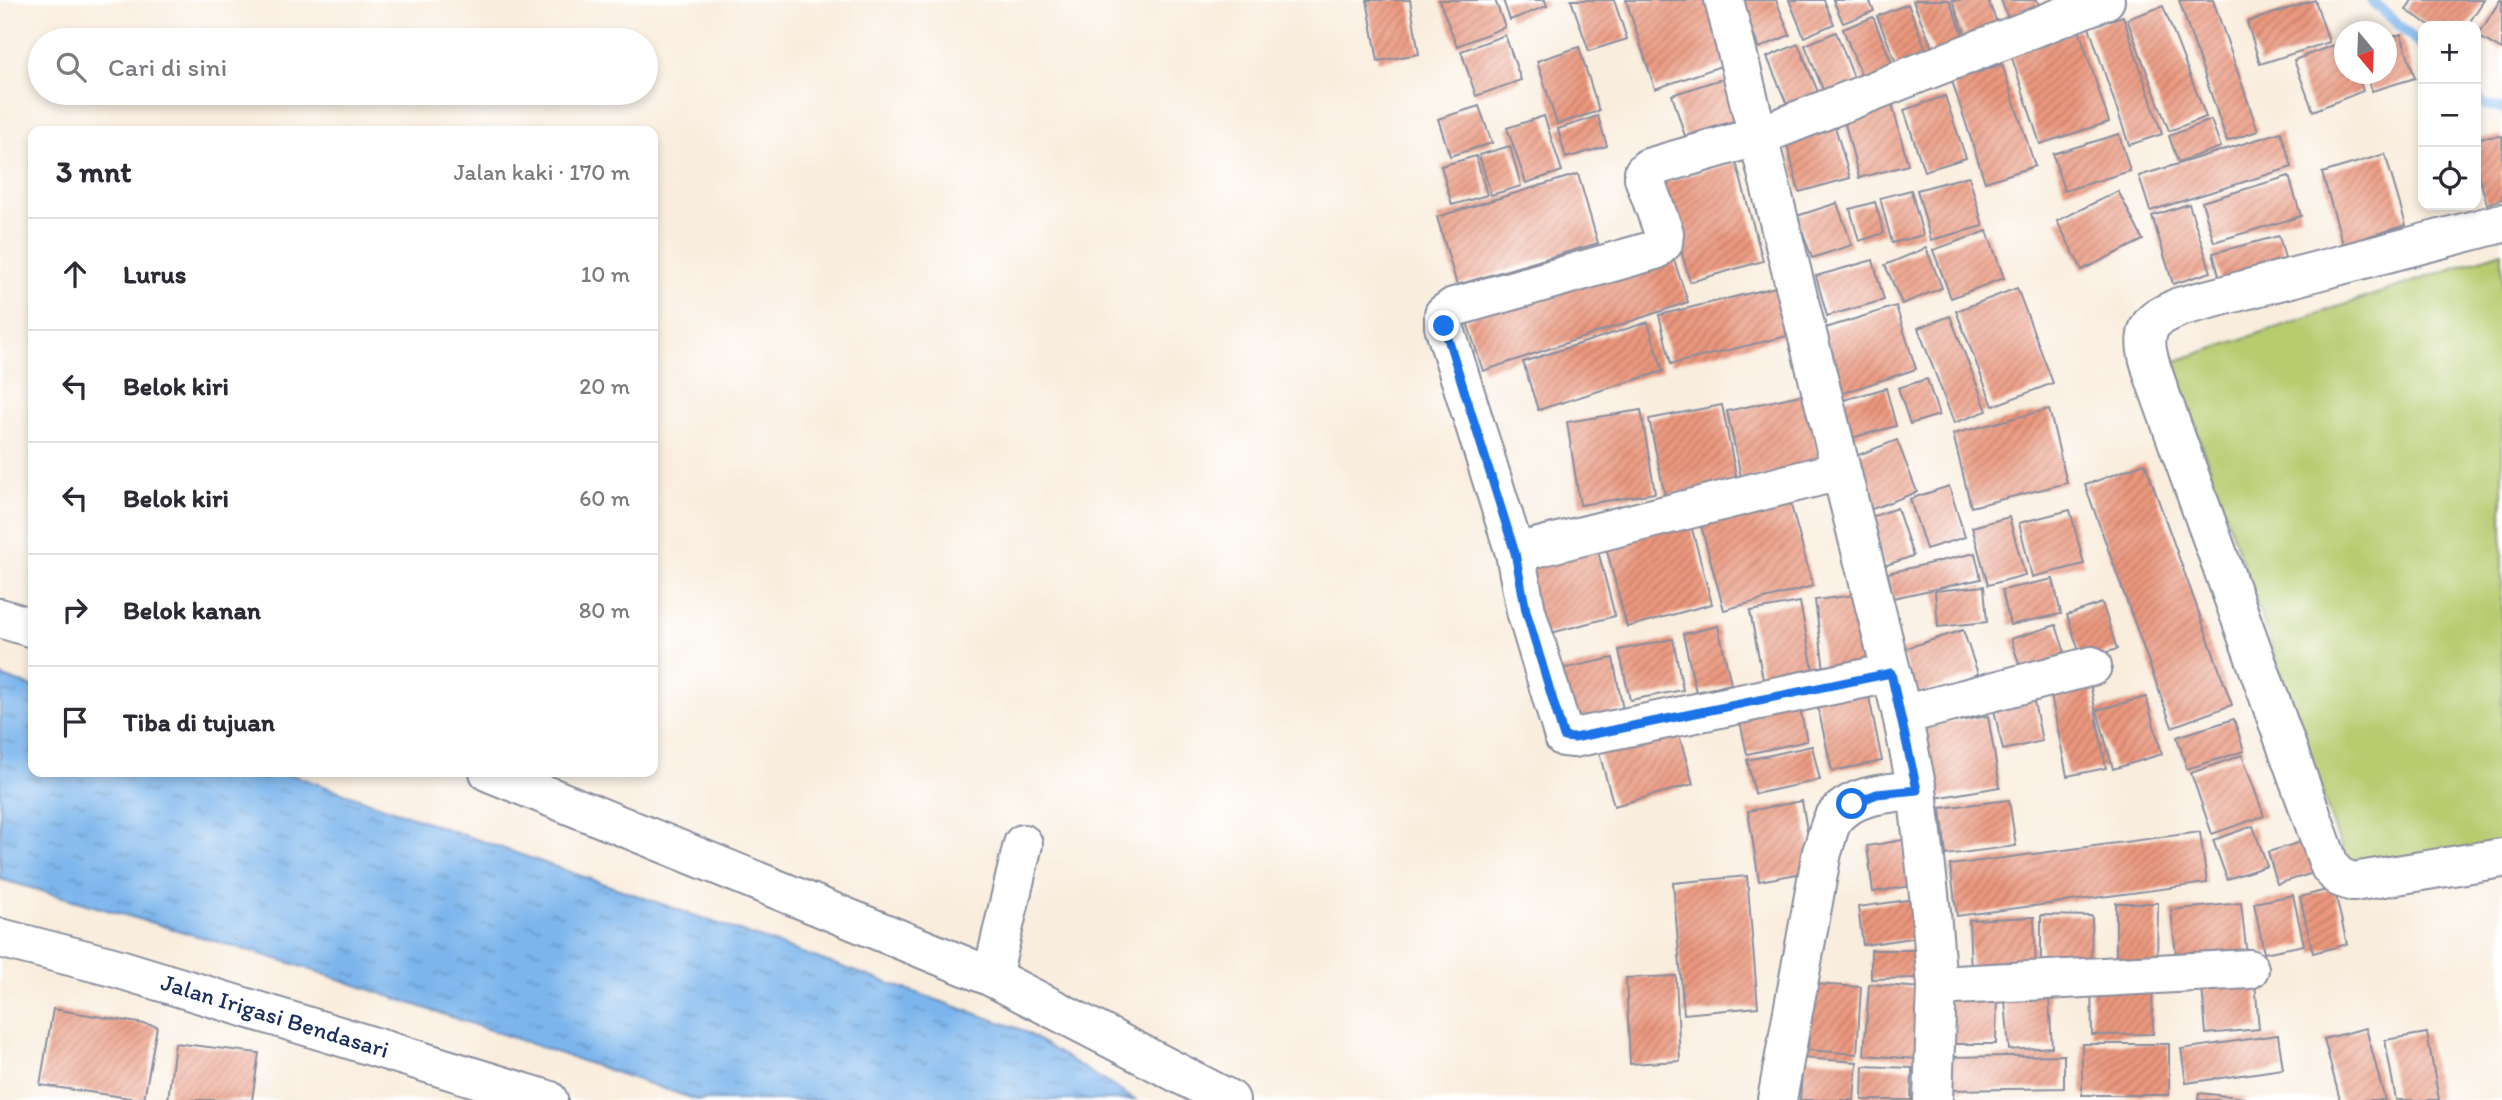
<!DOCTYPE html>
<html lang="id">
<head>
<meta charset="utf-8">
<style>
	body { margin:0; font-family:Itim,sans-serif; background:#f7f7f7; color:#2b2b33 }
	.controls { position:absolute; right:21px; top:21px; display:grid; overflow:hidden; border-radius:14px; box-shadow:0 4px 10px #0003 }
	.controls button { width:63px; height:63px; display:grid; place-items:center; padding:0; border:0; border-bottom:2px solid #e1e1e2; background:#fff; color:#2b2b33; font:35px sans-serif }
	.compass { position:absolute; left:2334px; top:21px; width:63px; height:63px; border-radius:50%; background:#fff; box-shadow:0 4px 10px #0003; rotate:161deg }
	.stop { position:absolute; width:21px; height:21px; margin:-16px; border:5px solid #1a73e8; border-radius:50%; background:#fff }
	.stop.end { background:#1a73e8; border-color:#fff; box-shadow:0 2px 7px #0008 }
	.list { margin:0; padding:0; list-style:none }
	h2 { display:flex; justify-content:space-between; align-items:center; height:91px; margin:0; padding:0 28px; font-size:30px }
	h2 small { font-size:23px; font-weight:400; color:#7c7c81 }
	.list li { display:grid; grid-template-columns:46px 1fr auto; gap:21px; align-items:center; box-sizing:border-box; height:112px; padding:0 28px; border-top:2px solid #e1e1e2 }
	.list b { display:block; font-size:26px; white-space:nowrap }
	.list em { font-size:23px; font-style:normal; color:#7c7c81 }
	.icon { flex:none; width:38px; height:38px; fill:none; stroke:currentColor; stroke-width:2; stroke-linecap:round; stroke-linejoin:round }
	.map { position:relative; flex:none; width:2502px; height:1100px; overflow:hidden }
	.search { position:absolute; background:#fff; box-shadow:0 4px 10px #0003; left:28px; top:28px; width:630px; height:77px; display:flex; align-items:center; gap:18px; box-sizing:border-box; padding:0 24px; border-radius:38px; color:#7c7c81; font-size:26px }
	.panel { position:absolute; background:#fff; box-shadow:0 4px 10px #0003; left:28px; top:126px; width:630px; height:651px; border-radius:14px }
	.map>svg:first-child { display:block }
</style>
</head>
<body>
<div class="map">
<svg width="2502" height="1100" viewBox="0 0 2502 1100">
	<defs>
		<pattern id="water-ripples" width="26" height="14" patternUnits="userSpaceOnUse" patternTransform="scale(1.75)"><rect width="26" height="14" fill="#7bb5ec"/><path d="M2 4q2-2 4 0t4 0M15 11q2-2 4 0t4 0" fill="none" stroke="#6494c2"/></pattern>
		<pattern id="building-hatch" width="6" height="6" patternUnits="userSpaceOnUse" patternTransform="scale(1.75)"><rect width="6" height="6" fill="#eb977d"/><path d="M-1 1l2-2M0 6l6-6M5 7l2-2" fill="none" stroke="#be7c6a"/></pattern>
	</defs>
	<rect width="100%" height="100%" fill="#fff"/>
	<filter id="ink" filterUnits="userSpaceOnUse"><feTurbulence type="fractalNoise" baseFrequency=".0143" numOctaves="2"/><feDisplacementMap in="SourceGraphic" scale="14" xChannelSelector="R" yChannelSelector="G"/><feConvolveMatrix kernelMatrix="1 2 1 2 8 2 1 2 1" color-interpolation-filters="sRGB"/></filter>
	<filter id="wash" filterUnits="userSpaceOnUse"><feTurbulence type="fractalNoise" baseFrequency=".00686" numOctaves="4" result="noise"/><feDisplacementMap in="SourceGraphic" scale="28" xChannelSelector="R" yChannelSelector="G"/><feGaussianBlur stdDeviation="1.57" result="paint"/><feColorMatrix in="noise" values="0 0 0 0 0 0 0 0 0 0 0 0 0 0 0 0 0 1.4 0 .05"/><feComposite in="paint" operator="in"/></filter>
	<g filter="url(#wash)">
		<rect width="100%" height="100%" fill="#f9eddd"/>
		<polygon fill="#b8cb6e" stroke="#6a7d66" stroke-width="2" points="2502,252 2502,858 2353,882 2173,362"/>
		<polygon fill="url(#water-ripples)" stroke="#4b72a5" stroke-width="2" points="0,676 33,687 33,772 284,772 1020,1029 1135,1100 697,1100 291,963 0,879"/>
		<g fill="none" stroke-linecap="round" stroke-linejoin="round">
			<g stroke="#7bb5ec" stroke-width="10">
				<polyline points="2371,0 2423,47"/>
				<polyline points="2476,96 2485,105 2502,109"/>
			</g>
		</g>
		<g id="blocks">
			<g fill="url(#building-hatch)">
				<polygon points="1367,0 1410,0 1419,54 1378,61"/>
				<polygon points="1439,0 1495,0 1505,27 1457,46"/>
				<polygon points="1503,0 1545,0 1547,6 1510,20"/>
				<polygon points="1571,0 1614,0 1627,39 1589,51"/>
				<polygon points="1626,0 1706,0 1727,64 1655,89"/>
				<polygon points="1740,0 1776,0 1790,35 1759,48"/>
				<polygon points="1789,0 1824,0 1834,24 1804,37"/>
				<polygon points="1833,0 1869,0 1874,11 1843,23"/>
				<polygon points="1916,0 1949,0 1967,44 1936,57 1913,1"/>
				<polygon points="1952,0 1988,0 2000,30 1969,43"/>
				<polygon points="2001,0 2037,0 2043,15 2012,28"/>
				<polygon points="2179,0 2213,0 2258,131 2227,141"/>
				<polygon points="2315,0 2329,42 2260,64 2247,22"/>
				<polygon points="2412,0 2484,0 2467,26 2431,26 2406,10"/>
				<polygon points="2500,0 2502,0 2502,50 2478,36"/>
				<polygon points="1908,4 1930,60 1900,72 1877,16"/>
				<polygon points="2163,6 2206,117 2169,131 2127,19"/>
				<polygon points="2123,16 2162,134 2129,145 2089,27"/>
				<polygon points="1873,17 1896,73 1865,85 1843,29"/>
				<polygon points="2079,30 2109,122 2040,144 2010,52"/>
				<polygon points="1836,32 1858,88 1827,100 1805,45"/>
				<polygon points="2401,34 2415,78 2372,91 2367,74 2386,74 2386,39"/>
				<polygon points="1505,35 1521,80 1476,96 1461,51"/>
				<polygon points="2344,41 2344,74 2357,74 2363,91 2313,111 2294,60"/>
				<polygon points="1798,44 1821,99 1790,112 1767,57"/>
				<polygon points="1579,47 1599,111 1557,124 1537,61"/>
				<polygon points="2002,64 2035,166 1985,182 1952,81"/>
				<polygon points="1724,78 1737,120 1685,136 1672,95"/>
				<polygon points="1945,96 1966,158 1924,171 1904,110"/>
				<polygon points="1891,99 1908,165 1859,178 1842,112"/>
				<polygon points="1479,106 1492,143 1450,156 1438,119"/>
				<polygon points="1544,116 1562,171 1526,183 1507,128"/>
				<polygon points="1598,116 1607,146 1566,158 1558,129"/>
				<polygon points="2211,120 2221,147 2178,162 2169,136"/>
				<polygon points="1834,123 1850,178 1799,192 1785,136"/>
				<polygon points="2281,132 2292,167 2150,211 2139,176"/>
				<polygon points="2119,134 2130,171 2064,191 2053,154"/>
				<polygon points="2502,136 2502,199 2487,204 2476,166 2476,138"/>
				<polygon points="1510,146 1521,186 1491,195 1479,155"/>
				<polygon points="2385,154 2406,225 2343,244 2322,173"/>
				<polygon points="1476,156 1487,195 1452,205 1441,166"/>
				<polygon points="1736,162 1763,261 1690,282 1662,183"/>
				<polygon points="1578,174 1598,243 1457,285 1437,217"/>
				<polygon points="1969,176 1983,226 1931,240 1917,190"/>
				<polygon points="2289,176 2301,216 2214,242 2202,202"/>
				<polygon points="1911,190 1923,235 1892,243 1880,198"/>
				<polygon points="2118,191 2143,240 2082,270 2057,221"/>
				<polygon points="1875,202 1884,233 1859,241 1850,209"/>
				<polygon points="1837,203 1852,245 1812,258 1797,216"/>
				<polygon points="2189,204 2211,272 2173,284 2152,216"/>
				<polygon points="1987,231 2004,278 1951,298 1933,250"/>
				<polygon points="2279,236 2287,266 2221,283 2213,253"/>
				<polygon points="1926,248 1942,288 1902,304 1885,265"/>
				<polygon points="1671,251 1688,302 1483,371 1466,319"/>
				<polygon points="1873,260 1884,300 1827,316 1816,276"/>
				<polygon points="1776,287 1787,336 1671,364 1659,315"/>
				<polygon points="2017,288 2053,383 1993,406 1956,311"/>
				<polygon points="1896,306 1916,369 1831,397 1810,333"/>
				<polygon points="1950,316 1987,411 1954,423 1918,328"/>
				<polygon points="1648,322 1663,371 1538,410 1523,362"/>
				<polygon points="1927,379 1939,415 1910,424 1898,388"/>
				<polygon points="1886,388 1896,426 1847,439 1837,402"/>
				<polygon points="1805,394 1820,464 1742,481 1727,411"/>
				<polygon points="1722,405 1737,481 1665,496 1649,419"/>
				<polygon points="2049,409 2067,483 1971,507 1953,434"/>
				<polygon points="1641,410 1655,493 1580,505 1567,422"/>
				<polygon points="1897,440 1917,492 1867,511 1848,459"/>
				<polygon points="2145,463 2232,705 2172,727 2085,485"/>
				<polygon points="1949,486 1965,537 1926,549 1910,499"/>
				<polygon points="1786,487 1813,586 1724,610 1697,511"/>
				<polygon points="1897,508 1913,556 1884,566 1868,518"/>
				<polygon points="2070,510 2084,564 2032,577 2019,523"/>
				<polygon points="1688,514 1712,604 1627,627 1603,536"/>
				<polygon points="2009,517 2025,575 1988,585 1972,527"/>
				<polygon points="1594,536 1615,616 1540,636 1519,556"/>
				<polygon points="1975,553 1981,579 1893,598 1888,573"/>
				<polygon points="2053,579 2061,614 2010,625 2002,590"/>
				<polygon points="1984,586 1987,622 1938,627 1935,591"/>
				<polygon points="1863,594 1873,671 1825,678 1815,600"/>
				<polygon points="1800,602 1815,680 1765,690 1750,611"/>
				<polygon points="2102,603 2117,649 2082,660 2067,615"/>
				<polygon points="2056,625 2066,656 2021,670 2011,639"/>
				<polygon points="1718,626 1731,684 1696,692 1683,634"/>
				<polygon points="1963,630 1978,674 1916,694 1901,650"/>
				<polygon points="1673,639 1683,690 1630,700 1619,650"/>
				<polygon points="1613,658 1623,710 1566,721 1557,670"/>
				<polygon points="2089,677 2106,768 2067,776 2049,685"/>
				<polygon points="1866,682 1882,761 1832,771 1814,690"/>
				<polygon points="2032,692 2042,741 2003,750 1992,701"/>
				<polygon points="1797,695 1807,741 1747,754 1737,707"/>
				<polygon points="2146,697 2162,754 2113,769 2097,710"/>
				<polygon points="1988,716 2000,787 1935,798 1923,727"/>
				<polygon points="2234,719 2244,751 2187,769 2177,737"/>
				<polygon points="1677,728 1693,784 1614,806 1598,749"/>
				<polygon points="1812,746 1820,780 1755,794 1747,760"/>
				<polygon points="2242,755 2264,816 2212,834 2191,773"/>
				<polygon points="2009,800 2016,846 1946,855 1941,808"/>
				<polygon points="1802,801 1814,871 1759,881 1748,811"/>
				<polygon points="2253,826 2267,866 2227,879 2213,840"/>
				<polygon points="2200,832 2207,883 1957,916 1950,865"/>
				<polygon points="2311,839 2320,871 2277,884 2268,852"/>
				<polygon points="1903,840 1911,886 1873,892 1867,846"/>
				<polygon points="1747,876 1758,1007 1684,1014 1673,883"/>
				<polygon points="2334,888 2347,944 2313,953 2300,897"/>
				<polygon points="2293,895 2304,945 2264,953 2254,903"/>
				<polygon points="1915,899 1920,937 1863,945 1858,907"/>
				<polygon points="2116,903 2158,903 2157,964 2116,964"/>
				<polygon points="2241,903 2247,957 2177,964 2171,910"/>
				<polygon points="2041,915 2092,916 2091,970 2041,970"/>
				<polygon points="2034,917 2036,973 1971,976 1969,920"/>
				<polygon points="1871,950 1920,950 1920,978 1871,979"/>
				<polygon points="1676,976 1680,1061 1630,1064 1626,978"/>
				<polygon points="2152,978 2153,1034 2092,1035 2091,979"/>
				<polygon points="2255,981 2259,1029 2206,1034 2202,986"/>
				<polygon points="1813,984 1861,987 1857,1054 1808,1050"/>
				<polygon points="1869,984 1923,988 1918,1059 1864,1055"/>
				<polygon points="2048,984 2052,1047 2009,1050 2004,987"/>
				<polygon points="1950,988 1997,989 1996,1044 1950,1044"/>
				<polygon points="53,1009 157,1026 144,1100 40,1085"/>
				<polygon points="2366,1028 2385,1100 2340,1100 2324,1039"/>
				<polygon points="2427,1033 2439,1100 2396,1100 2385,1040"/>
				<polygon points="2278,1035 2283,1069 2186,1083 2181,1049"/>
				<polygon points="175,1043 259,1053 252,1100 168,1100"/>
				<rect x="2082" y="1044" width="87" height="51"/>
				<polygon points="2064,1055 2064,1088 1948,1090 1948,1057"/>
				<polygon points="1803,1058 1857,1062 1854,1100 1800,1100"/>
				<polygon points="1863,1066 1912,1068 1911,1100 1862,1100"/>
				<polygon points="2199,1093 2245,1098 2245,1100 2198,1100"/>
			</g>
		</g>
	</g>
	<g filter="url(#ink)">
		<use href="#blocks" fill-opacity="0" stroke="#8a8e9e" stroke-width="2"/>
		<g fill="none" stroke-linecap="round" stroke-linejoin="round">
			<g stroke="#8a8e9e" stroke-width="42">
				<g id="minor">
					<polyline points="1724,0 1902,715 1917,790 1931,912 1937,986 1933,1100"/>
					<path d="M2502,223L2179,307C2172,311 2160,315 2154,321C2138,338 2151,366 2157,385L2330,867L2339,877L2353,882L2502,858"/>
					<polyline points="1515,553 1840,471"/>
					<polyline points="0,618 33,628"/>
					<polyline points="1891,673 1574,738 1564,737 1526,611 1515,553 1444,326 1444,314 1454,307 1655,250 1663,243 1664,233 1644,178 1644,172 1648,168 1759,136 2105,0"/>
					<polyline points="1902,715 2092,666"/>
					<polyline points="489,772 992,977 1230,1100"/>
					<polyline points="992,977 1023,844"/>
					<polyline points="1937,986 2249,969"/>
					<path d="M1777,1100L1822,852C1826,842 1828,828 1833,819C1851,794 1889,793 1917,790"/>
				</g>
			</g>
			<g stroke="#8a8e9e" stroke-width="42">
				<polyline id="tertiary" points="0,938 113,967 548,1100"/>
			</g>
			<use href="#minor" stroke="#fff" stroke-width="38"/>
			<use href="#tertiary" stroke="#fff" stroke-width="38"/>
		</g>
	</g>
	<g fill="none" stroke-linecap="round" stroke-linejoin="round" filter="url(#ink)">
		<polyline stroke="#1a73e8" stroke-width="9" points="1444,326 1515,553 1526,611 1564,737 1574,738 1891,673 1917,790 1877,794 1852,804"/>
	</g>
	<g text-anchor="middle" stroke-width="6" stroke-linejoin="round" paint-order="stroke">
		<g font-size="24" fill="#1b2f5e" stroke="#fff">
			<text transform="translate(275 1016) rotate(17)" y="8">Jalan Irigasi Bendasari</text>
		</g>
	</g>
</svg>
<div class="controls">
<button>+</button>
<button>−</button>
<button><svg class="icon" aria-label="locate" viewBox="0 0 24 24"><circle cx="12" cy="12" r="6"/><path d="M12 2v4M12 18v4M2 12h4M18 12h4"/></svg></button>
</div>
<svg class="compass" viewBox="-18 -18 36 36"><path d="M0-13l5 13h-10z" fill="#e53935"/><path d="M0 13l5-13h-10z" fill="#7c7c81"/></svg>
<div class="stop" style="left:1852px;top:804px"></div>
<div class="stop end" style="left:1444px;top:326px"></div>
<div class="search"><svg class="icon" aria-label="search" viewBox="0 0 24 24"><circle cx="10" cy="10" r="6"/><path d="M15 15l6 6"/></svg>Cari di sini</div>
<section class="panel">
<h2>3 mnt<small>Jalan kaki · 170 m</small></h2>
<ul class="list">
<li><svg class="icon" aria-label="ahead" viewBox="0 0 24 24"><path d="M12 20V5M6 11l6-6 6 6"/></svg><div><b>Lurus</b></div><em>10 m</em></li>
<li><svg class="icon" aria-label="left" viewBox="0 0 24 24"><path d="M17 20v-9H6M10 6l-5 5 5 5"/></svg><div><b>Belok kiri</b></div><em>20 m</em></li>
<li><svg class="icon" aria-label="left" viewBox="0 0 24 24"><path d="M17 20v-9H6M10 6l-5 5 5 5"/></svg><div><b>Belok kiri</b></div><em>60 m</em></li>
<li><svg class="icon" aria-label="right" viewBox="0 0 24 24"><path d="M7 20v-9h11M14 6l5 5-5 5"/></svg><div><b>Belok kanan</b></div><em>80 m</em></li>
<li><svg class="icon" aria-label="arrive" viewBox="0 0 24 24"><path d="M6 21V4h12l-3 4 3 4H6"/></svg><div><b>Tiba di tujuan</b></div></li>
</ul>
</section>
</div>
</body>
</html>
